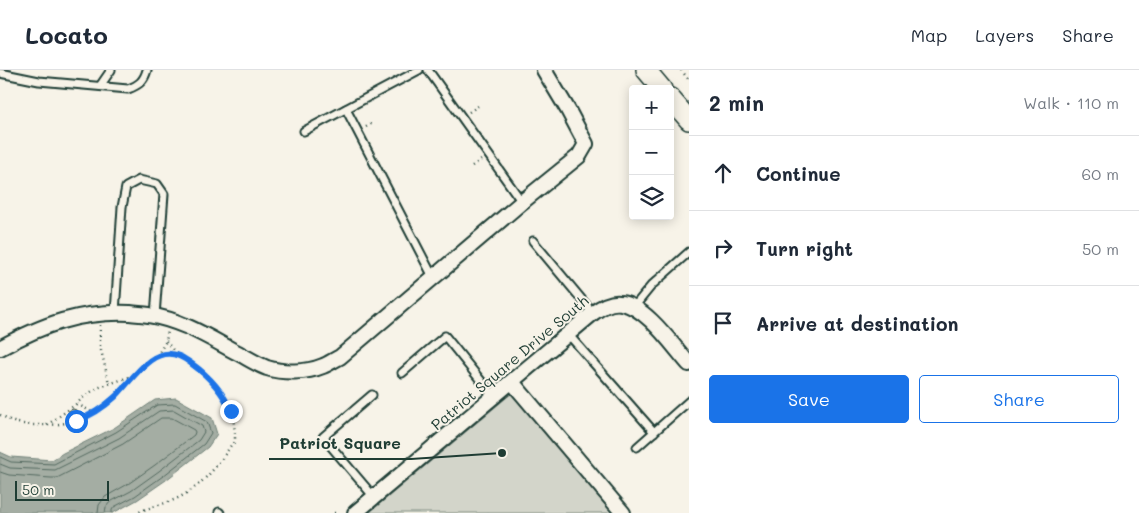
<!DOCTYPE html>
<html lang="en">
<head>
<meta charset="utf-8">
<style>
	body { margin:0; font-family:Mali,sans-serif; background:#f6f6f7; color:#1f2937 }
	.controls { position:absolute; right:15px; top:15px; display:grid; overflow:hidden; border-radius:5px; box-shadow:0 2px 12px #0003 }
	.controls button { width:45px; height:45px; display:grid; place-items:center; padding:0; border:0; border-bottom:1px solid #e0e1e3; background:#fff; color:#1f2937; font:25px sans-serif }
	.scale { position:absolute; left:15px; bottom:12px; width:94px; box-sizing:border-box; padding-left:5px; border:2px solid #1f3d34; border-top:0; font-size:14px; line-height:18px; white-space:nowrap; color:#1f3d34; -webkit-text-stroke:4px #f7f3e8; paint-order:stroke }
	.stop { position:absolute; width:15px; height:15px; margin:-11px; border:4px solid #1a73e8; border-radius:50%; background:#fff }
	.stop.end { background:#1a73e8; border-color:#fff; box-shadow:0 1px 5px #0008 }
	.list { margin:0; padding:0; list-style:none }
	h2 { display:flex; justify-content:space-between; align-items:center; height:65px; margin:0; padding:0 20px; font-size:21px }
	h2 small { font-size:16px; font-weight:400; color:#747a83 }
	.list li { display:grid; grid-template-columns:32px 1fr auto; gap:15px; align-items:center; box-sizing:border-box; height:75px; padding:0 20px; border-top:1px solid #e0e1e3 }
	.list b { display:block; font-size:19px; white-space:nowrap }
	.list em { font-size:16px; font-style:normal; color:#747a83 }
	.actions { display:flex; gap:10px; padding:15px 20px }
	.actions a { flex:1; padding:11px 0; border:1px solid #1a73e8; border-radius:5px; text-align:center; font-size:18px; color:#1a73e8 }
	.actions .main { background:#1a73e8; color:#fff }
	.icon { flex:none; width:28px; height:28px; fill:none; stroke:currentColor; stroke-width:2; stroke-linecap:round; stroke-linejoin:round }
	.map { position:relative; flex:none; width:689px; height:443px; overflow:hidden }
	header { display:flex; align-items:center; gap:30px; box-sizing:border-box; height:70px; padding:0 25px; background:#fff; border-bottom:1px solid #e0e1e3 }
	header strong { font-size:24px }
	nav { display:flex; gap:28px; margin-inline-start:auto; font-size:18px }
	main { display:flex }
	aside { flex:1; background:#fff }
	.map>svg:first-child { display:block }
</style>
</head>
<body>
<header>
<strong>Locato</strong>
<nav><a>Map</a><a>Layers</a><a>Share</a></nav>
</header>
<main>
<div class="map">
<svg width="689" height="443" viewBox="0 0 689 443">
	<rect width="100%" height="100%" fill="#f7f3e8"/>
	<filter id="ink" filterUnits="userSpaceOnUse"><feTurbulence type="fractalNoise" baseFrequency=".02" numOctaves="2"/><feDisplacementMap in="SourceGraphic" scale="10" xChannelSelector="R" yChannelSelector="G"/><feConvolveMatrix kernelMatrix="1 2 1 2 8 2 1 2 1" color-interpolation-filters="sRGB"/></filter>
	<g filter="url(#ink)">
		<polygon fill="#d3d5ca" stroke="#79897f" points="512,323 615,443 369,443"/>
		<polygon fill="#a4ada3" stroke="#6f8077" points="176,328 212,348 217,364 208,377 166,410 137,430 113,443 0,443 0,382 11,387 52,390 63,383 114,358 155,330"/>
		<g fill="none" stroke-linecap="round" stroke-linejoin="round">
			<g stroke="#546a60" stroke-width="1">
				<polyline points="0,387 11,392 54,394 116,362 157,335 175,334 207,352 211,363 204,374 163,406 135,426 114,437 112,440 112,443"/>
				<polyline points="0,394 10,398 55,400 119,368 159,341 174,340 202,356 204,362 199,370 159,401 131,421 110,432 106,437 105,443"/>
				<polyline points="0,402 9,405 51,408 57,408 123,374 161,348 172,348 194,360 195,362 194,365 155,395 128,414 105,427 99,435 98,443"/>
			</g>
		</g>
		<polygon fill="#bbc1b6" stroke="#1f3d34" points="73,339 76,340 79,344 77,348 74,349 69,348 68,343 70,340"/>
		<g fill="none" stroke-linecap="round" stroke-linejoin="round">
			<g stroke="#1f3d34" stroke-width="11">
				<g id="service">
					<polyline points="428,0 522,132"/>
					<path d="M0,3L39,11L128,19C139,15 144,11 147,0"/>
					<polyline points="100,16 111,0"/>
					<polyline points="346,39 433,207"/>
					<polyline points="304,61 419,0"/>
					<polyline points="533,171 593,243"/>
					<polyline points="634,237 652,215 689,182"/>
					<polyline points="115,243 122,137 126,117 139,110 157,114 164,124 155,246"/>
					<polyline points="568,264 654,362"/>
					<polyline points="402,303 445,266 494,327"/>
					<polyline points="372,325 323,367 374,427"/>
					<polyline points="637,377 689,331"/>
					<polyline points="219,442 220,443"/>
				</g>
			</g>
			<g stroke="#1f3d34" stroke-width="18">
				<g id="minor">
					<path d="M0,278C44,254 80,241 130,243C137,244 143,244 149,245C181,250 208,267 236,282C246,287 256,294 267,298C283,303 306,303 323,296C328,294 334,290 340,287L522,132L579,86L586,74L568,40L544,0"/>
					<polyline points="512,312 623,443"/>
					<path d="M355,443L593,243C601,237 611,231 621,233C646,236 673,276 689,294"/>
				</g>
			</g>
			<g stroke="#1f3d34" stroke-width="22">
				<g id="secondary">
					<polyline points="646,0 662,19"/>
					<polyline points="670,28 689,50"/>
				</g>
			</g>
			<g stroke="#1f3d34" stroke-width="2.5" stroke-dasharray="1 4" stroke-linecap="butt">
				<polyline points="681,0 689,10"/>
				<polyline points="469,42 478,36"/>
				<polyline points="366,57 373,53"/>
				<polyline points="472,96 481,90"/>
				<polyline points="100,255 100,276 109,313"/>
				<polyline points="166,271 176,284"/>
				<polyline points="157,286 166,271 168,261"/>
				<polyline points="77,334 94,343"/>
				<path d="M0,345C5,347 9,350 14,352C21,354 29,355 36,355C68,356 92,349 115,327C132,311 147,280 174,284C187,286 213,311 221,322C230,335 234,348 235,364C235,365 235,371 235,371C234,374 231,375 230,377C217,397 201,416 180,427C167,434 151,436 137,443"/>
				<polyline points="47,355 75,335 85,326 97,318 132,306"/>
				<polyline points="334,443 335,443"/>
			</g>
			<use href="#service" stroke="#f7f3e8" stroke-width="7"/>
			<use href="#minor" stroke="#f7f3e8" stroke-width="14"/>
			<use href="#secondary" stroke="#f7f3e8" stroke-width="19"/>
		</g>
	</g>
	<g fill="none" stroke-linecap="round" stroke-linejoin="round" filter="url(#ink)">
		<path stroke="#1a73e8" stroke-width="6" d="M76,351C91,346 103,338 115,327C131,312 152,274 179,286C184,288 188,291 192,294C210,307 223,322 231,341"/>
	</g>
	<g text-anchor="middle" stroke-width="4" stroke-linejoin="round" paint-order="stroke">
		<g font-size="15" fill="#1f3d34" stroke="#f7f3e8">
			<text transform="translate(510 293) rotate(-40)" y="5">Patriot Square Drive South</text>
		</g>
	</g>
	<path fill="none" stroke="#1f3d34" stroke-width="2" d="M502 383L411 389H269"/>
	<circle fill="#1f3d34" stroke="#f7f3e8" stroke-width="2" cx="502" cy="383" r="5"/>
	<g font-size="16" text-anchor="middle" font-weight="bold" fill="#1f3d34" stroke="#f7f3e8" stroke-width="4" stroke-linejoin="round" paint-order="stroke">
		<text x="340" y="379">Patriot Square</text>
	</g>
</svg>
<div class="controls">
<button>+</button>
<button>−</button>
<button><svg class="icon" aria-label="layers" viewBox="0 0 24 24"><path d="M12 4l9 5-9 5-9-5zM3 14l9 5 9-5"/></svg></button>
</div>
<div class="scale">50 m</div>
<div class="stop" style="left:76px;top:351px"></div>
<div class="stop end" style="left:231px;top:341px"></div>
</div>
<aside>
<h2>2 min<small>Walk · 110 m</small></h2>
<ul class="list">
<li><svg class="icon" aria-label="ahead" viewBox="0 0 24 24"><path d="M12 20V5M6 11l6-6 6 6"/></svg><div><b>Continue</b></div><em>60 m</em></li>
<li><svg class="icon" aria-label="right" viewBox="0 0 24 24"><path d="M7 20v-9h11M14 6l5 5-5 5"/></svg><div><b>Turn right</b></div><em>50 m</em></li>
<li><svg class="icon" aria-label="arrive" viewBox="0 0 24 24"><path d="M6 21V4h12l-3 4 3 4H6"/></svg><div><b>Arrive at destination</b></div></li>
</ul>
<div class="actions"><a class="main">Save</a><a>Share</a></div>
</aside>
</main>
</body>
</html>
